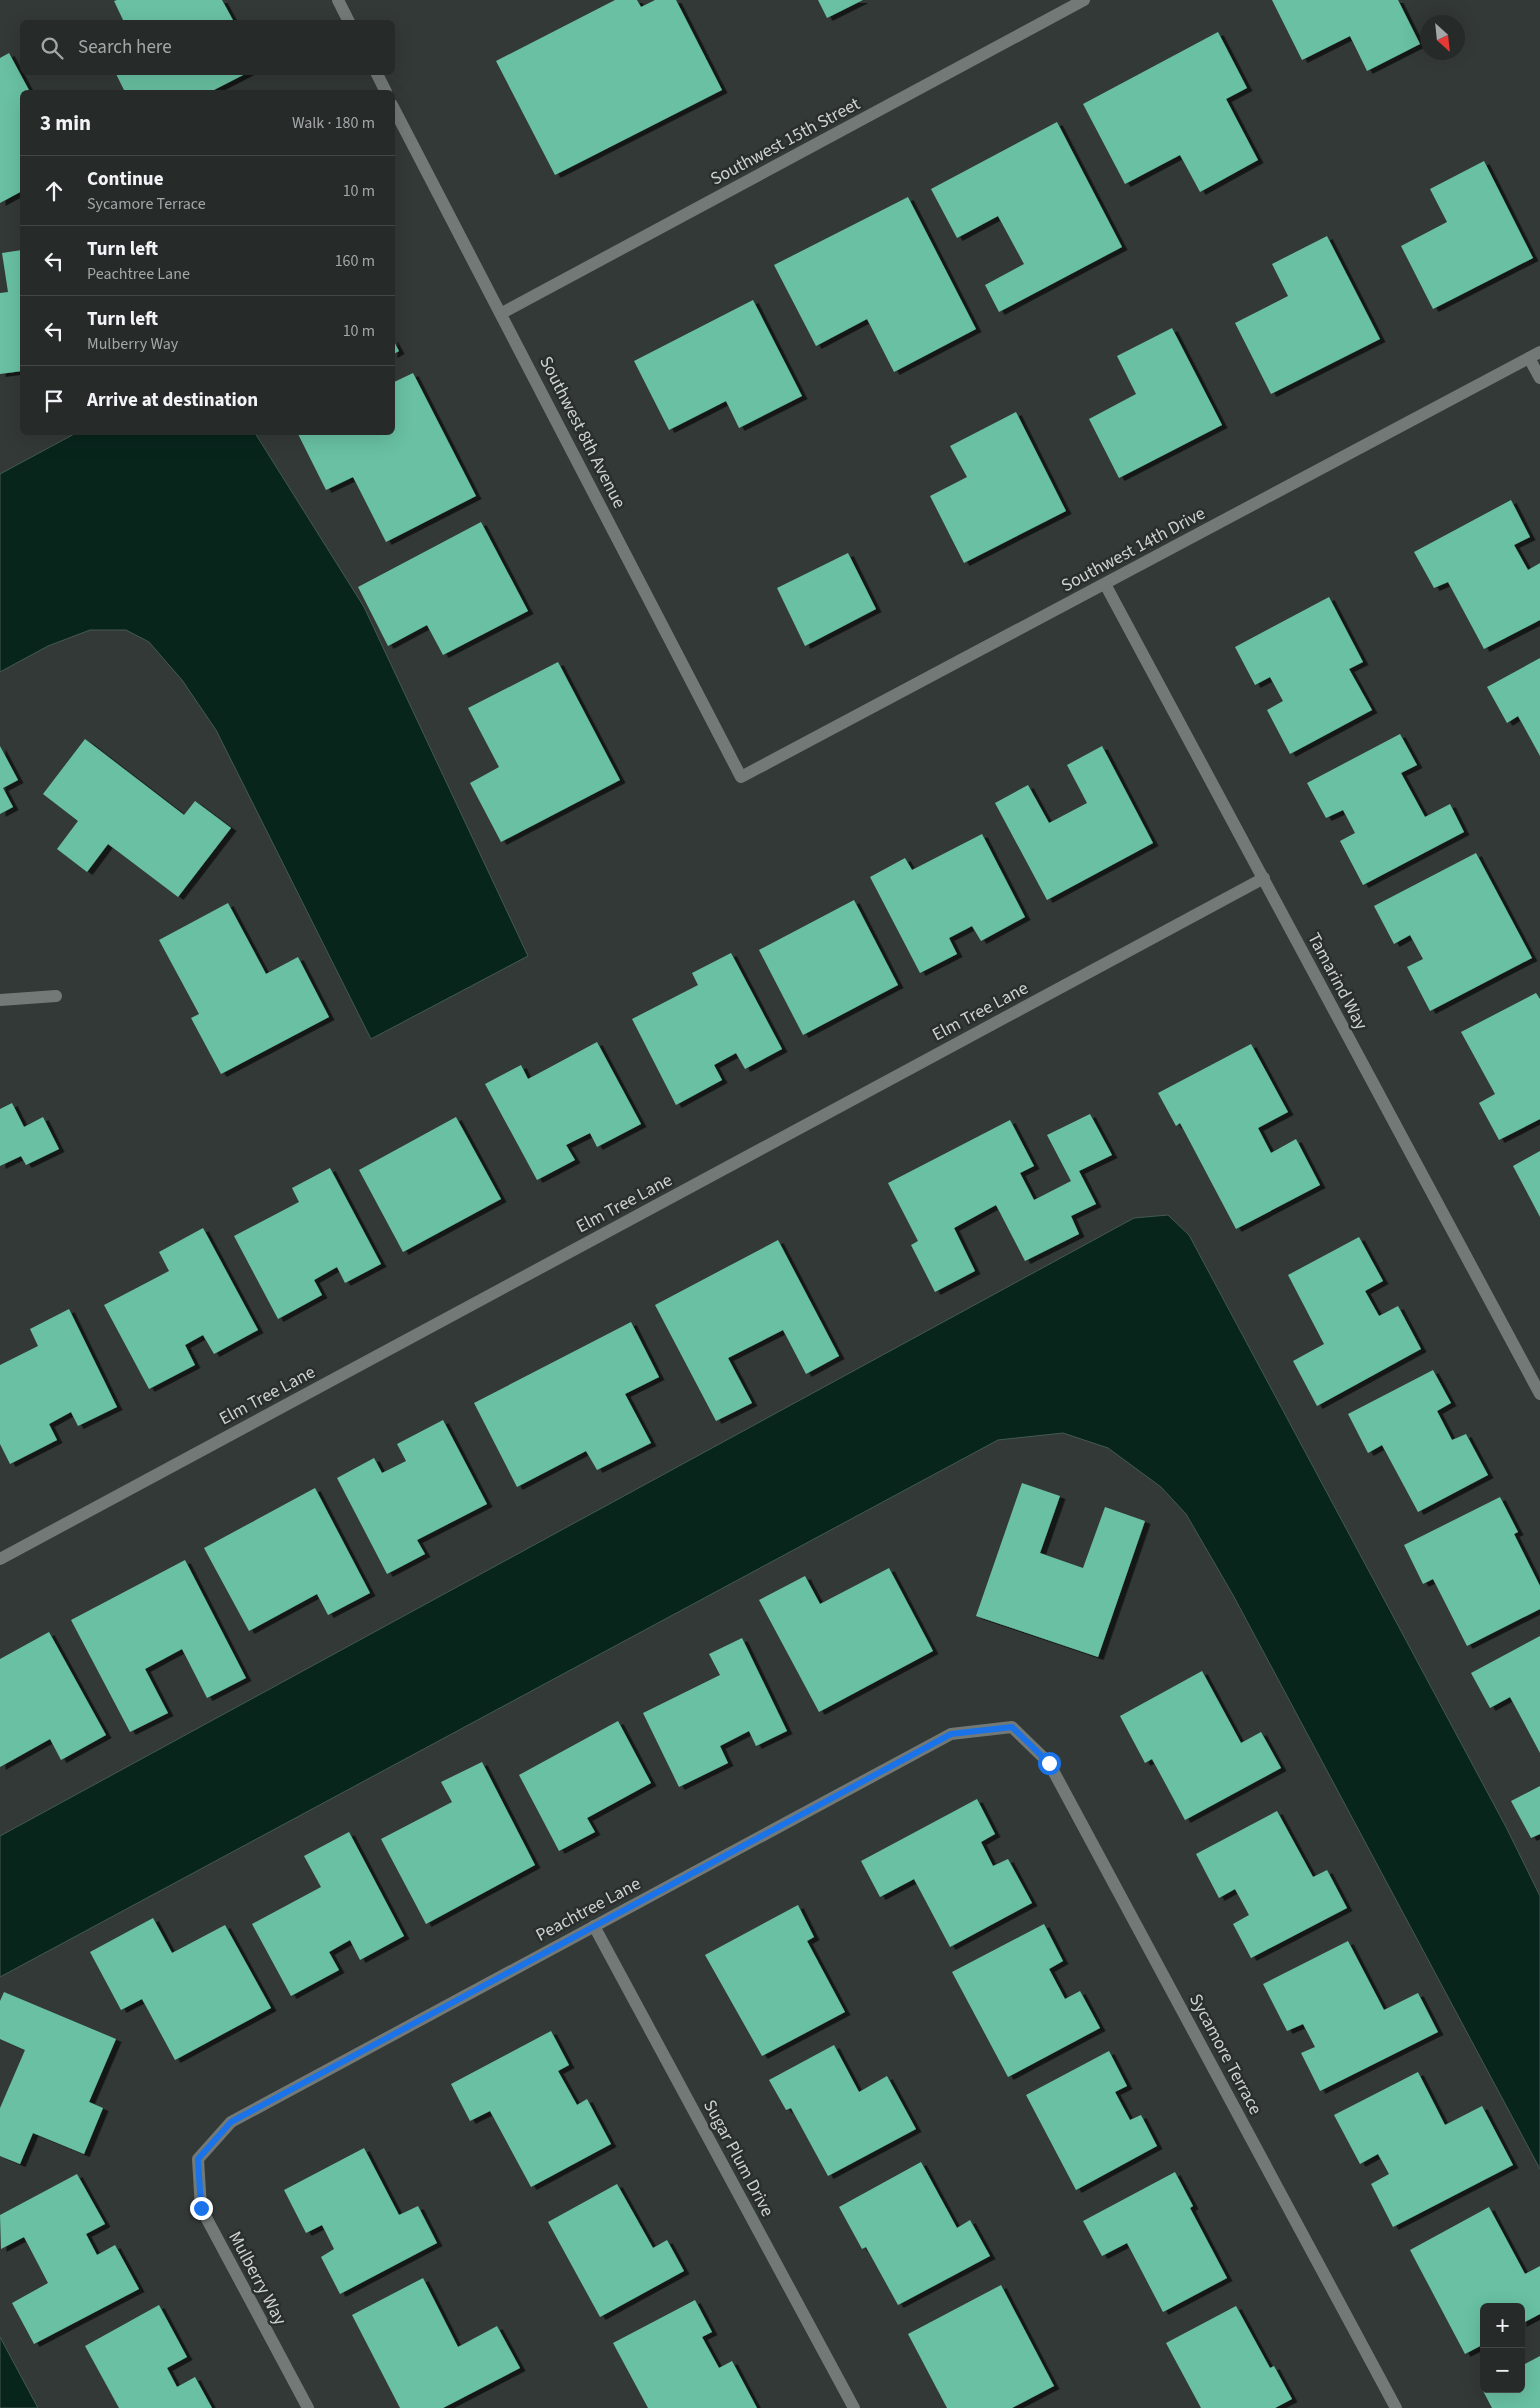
<!DOCTYPE html>
<html lang="en">
<head>
<meta charset="utf-8">
<style>
	body { margin:0; font-family:"Source Sans 3",sans-serif; background:#2e3331; color:#f1f3f6 }
	.controls { position:absolute; right:15px; bottom:15px; display:grid; overflow:hidden; border-radius:8px; box-shadow:0 5px 20px #0002 }
	.controls button { width:45px; height:45px; display:grid; place-items:center; padding:0; border:0; border-bottom:1px solid #424746; background:#262b29; color:#f1f3f6; font:25px sans-serif }
	.compass { position:absolute; left:1420px; top:15px; width:45px; height:45px; border-radius:50%; background:#262b29; box-shadow:0 5px 20px #0002; rotate:153deg }
	.stop { position:absolute; width:15px; height:15px; margin:-11px; border:4px solid #1a73e8; border-radius:50%; background:#fff }
	.stop.end { background:#1a73e8; border-color:#fff; box-shadow:0 1px 5px #0008 }
	.list { margin:0; padding:0; list-style:none }
	h2 { display:flex; justify-content:space-between; align-items:center; height:65px; margin:0; padding:0 20px; font-size:21px }
	h2 small { font-size:16px; font-weight:400; color:#a4a7a8 }
	.list li { display:grid; grid-template-columns:32px 1fr auto; gap:15px; align-items:center; box-sizing:border-box; height:70px; padding:0 20px; border-top:1px solid #424746 }
	.list b { display:block; font-size:19px; white-space:nowrap }
	.list p { margin:0; font-size:16px; white-space:nowrap; color:#a4a7a8 }
	.list em { font-size:16px; font-style:normal; color:#a4a7a8 }
	.icon { flex:none; width:28px; height:28px; fill:none; stroke:currentColor; stroke-width:2; stroke-linecap:round; stroke-linejoin:round }
	.map { position:relative; flex:none; width:1540px; height:2408px; overflow:hidden }
	.search { position:absolute; background:#262b29; box-shadow:0 5px 20px #0002; left:20px; top:20px; width:375px; height:55px; display:flex; align-items:center; gap:12px; box-sizing:border-box; padding:0 18px; border-radius:8px; color:#a4a7a8; font-size:19px }
	.panel { position:absolute; background:#262b29; box-shadow:0 5px 20px #0002; left:20px; top:90px; width:375px; height:345px; border-radius:8px }
	.map>svg:first-child { display:block }
</style>
</head>
<body>
<div class="map">
<svg width="1540" height="2408" viewBox="0 0 1540 2408">
	<defs>
		<filter id="shadow"><feDropShadow dx="5.5" dy="3" stdDeviation="0" flood-color="#0009"/></filter>
	</defs>
	<rect width="100%" height="100%" fill="#333937"/>
	<g fill="#08251c" stroke="#445952">
		<polygon points="78,432 255,433 364,607 528,956 371,1039 216,730 182,680 149,642 126,630 90,630 48,646 0,672 0,474"/>
		<polygon points="1168,1215 1189,1235 1506,1827 1540,1896 1540,2169 1233,1595 1186,1514 1161,1487 1108,1448 1063,1433 998,1440 0,1977 0,1836 1134,1218"/>
		<polygon points="0,2337 38,2408 0,2408"/>
	</g>
	<g fill="#69c0a2" filter="url(#shadow)">
		<polygon points="117,0 222,0 234,22 124,22 114,1"/>
		<polygon points="615,0 637,0 641,7 655,0 676,0 722,90 555,175 496,61"/>
		<polygon points="818,0 863,0 827,18"/>
		<polygon points="1272,0 1398,0 1420,44 1367,71 1350,36 1302,60"/>
		<polygon points="1218,32 1247,88 1226,99 1258,160 1200,192 1180,155 1125,184 1083,104"/>
		<polygon points="9,53 30,92 22,92 22,191 0,203 0,58"/>
		<polygon points="115,72 249,72 210,92 125,92"/>
		<polygon points="1057,122 1122,247 999,312 985,285 1024,264 998,216 957,238 931,189"/>
		<polygon points="1484,161 1533,258 1433,309 1401,246 1447,222 1430,189"/>
		<polygon points="908,197 976,329 894,372 867,319 816,346 774,265"/>
		<polygon points="1327,236 1380,339 1271,394 1235,323 1288,296 1272,264"/>
		<polygon points="22,250 22,371 0,374 0,293 8,292 2,253"/>
		<polygon points="753,300 802,396 739,428 726,401 669,430 634,361"/>
		<polygon points="1172,328 1222,425 1119,478 1089,419 1136,394 1117,356"/>
		<polygon points="392,338 399,351 392,355"/>
		<polygon points="413,373 476,496 386,542 353,477 326,490 297,432 392,432 392,383"/>
		<polygon points="1016,412 1066,511 964,563 930,496 967,477 950,446"/>
		<polygon points="1511,500 1530,537 1514,545 1528,570 1540,563 1540,620 1484,649 1448,582 1434,588 1414,552"/>
		<polygon points="481,522 528,611 443,655 427,625 388,646 358,587"/>
		<polygon points="848,553 876,609 805,646 777,588"/>
		<polygon points="1329,597 1363,662 1349,669 1372,710 1290,754 1267,710 1283,701 1270,677 1255,685 1235,647"/>
		<polygon points="1540,658 1540,756 1518,716 1507,723 1487,687"/>
		<polygon points="558,662 620,780 501,842 470,783 499,767 468,708"/>
		<polygon points="1400,734 1417,765 1401,773 1425,817 1450,804 1464,832 1363,885 1340,841 1355,833 1343,810 1326,818 1307,783"/>
		<polygon points="85,739 184,815 195,801 231,828 178,897 108,844 87,872 57,849 78,821 43,794"/>
		<polygon points="0,746 18,780 3,788 13,807 0,814"/>
		<polygon points="1102,746 1153,843 1047,900 995,803 1028,785 1049,823 1087,803 1067,765"/>
		<polygon points="982,834 1025,917 981,941 972,926 949,938 957,954 920,973 870,877 905,858 912,870"/>
		<polygon points="1476,853 1532,958 1430,1011 1407,967 1423,959 1410,935 1394,944 1374,906"/>
		<polygon points="854,900 898,985 803,1035 759,950"/>
		<polygon points="228,903 266,974 298,957 329,1017 221,1074 191,1018 199,1014 159,940"/>
		<polygon points="731,953 782,1049 745,1069 736,1053 714,1065 722,1080 676,1105 632,1019 698,985 692,973"/>
		<polygon points="1536,993 1540,999 1540,1119 1499,1140 1479,1103 1495,1094 1461,1032"/>
		<polygon points="597,1042 641,1124 597,1147 590,1133 566,1145 575,1160 537,1180 485,1084 521,1065 528,1079"/>
		<polygon points="1251,1044 1288,1112 1258,1128 1271,1153 1296,1139 1320,1185 1236,1229 1180,1123 1176,1126 1158,1093"/>
		<polygon points="12,1103 24,1127 43,1117 59,1149 26,1165 21,1156 0,1166 0,1109"/>
		<polygon points="1090,1114 1112,1155 1079,1171 1096,1204 1071,1216 1079,1234 1025,1261 996,1205 954,1228 975,1271 935,1292 911,1245 918,1241 888,1183 1010,1120 1034,1166 1020,1173 1034,1200 1071,1181 1047,1135"/>
		<polygon points="456,1117 501,1199 403,1252 359,1170"/>
		<polygon points="1540,1151 1540,1217 1513,1166"/>
		<polygon points="330,1168 381,1264 345,1283 337,1267 314,1280 322,1295 278,1319 234,1236 299,1202 292,1188"/>
		<polygon points="203,1228 258,1330 214,1354 203,1335 185,1345 195,1365 149,1389 104,1305 169,1271 159,1252"/>
		<polygon points="1359,1237 1383,1281 1365,1291 1379,1316 1398,1306 1421,1349 1317,1406 1293,1361 1324,1344 1288,1275"/>
		<polygon points="778,1240 839,1356 806,1374 783,1330 728,1358 752,1403 716,1421 655,1305"/>
		<polygon points="69,1309 117,1407 78,1426 71,1412 49,1424 57,1440 10,1464 0,1444 0,1365 38,1346 30,1329"/>
		<polygon points="631,1322 659,1377 625,1394 651,1443 597,1470 586,1451 517,1487 474,1403"/>
		<polygon points="1433,1370 1451,1403 1437,1411 1452,1440 1466,1434 1488,1475 1418,1512 1382,1445 1368,1453 1348,1414"/>
		<polygon points="443,1420 487,1504 417,1540 425,1554 387,1574 337,1478 374,1458 382,1473 406,1461 397,1444"/>
		<polygon points="1022,1483 1060,1496 1040,1553 1083,1568 1105,1507 1145,1521 1098,1657 976,1616"/>
		<polygon points="315,1488 370,1593 328,1615 317,1594 249,1631 204,1548"/>
		<polygon points="1500,1497 1518,1532 1514,1534 1540,1586 1540,1609 1467,1646 1433,1579 1423,1584 1404,1545"/>
		<polygon points="185,1560 246,1678 207,1698 182,1649 145,1669 168,1713 130,1732 71,1620"/>
		<polygon points="889,1568 933,1651 819,1712 759,1600 805,1576 820,1604"/>
		<polygon points="49,1632 106,1735 61,1760 50,1739 0,1767 0,1659"/>
		<polygon points="1540,1636 1540,1753 1510,1697 1490,1708 1471,1673"/>
		<polygon points="742,1638 787,1731 756,1746 749,1731 720,1746 728,1763 679,1787 643,1713 720,1675 709,1654"/>
		<polygon points="1202,1671 1241,1743 1261,1732 1281,1768 1185,1820 1152,1759 1145,1763 1120,1716"/>
		<polygon points="618,1721 651,1783 587,1818 595,1832 559,1851 519,1775"/>
		<polygon points="482,1762 535,1865 426,1924 381,1839 452,1802 441,1782"/>
		<polygon points="1540,1786 1540,1834 1531,1838 1511,1801"/>
		<polygon points="977,1799 995,1834 981,1842 993,1866 1008,1859 1032,1903 950,1947 914,1879 880,1897 861,1861"/>
		<polygon points="1277,1811 1313,1877 1327,1870 1347,1908 1251,1958 1233,1924 1249,1915 1235,1889 1219,1898 1196,1854"/>
		<polygon points="349,1832 404,1936 360,1960 350,1940 329,1952 339,1970 291,1996 252,1924 321,1887 304,1856"/>
		<polygon points="798,1905 814,1937 807,1941 845,2012 762,2056 705,1955"/>
		<polygon points="153,1918 172,1953 225,1925 271,2008 175,2060 142,1999 121,2010 90,1952"/>
		<polygon points="1044,1924 1063,1961 1049,1969 1065,1999 1080,1991 1100,2028 1008,2077 952,1972"/>
		<polygon points="1348,1941 1384,2010 1418,1993 1438,2032 1320,2091 1301,2053 1315,2047 1303,2024 1287,2031 1263,1984"/>
		<polygon points="4,1992 116,2039 89,2102 103,2108 84,2154 33,2133 20,2164 0,2156 0,2108 25,2050 0,2039 0,2001"/>
		<polygon points="551,2031 569,2065 558,2071 577,2105 587,2099 611,2144 531,2187 490,2111 470,2121 451,2084"/>
		<polygon points="834,2045 859,2092 887,2076 916,2129 828,2176 791,2108 786,2110 769,2080"/>
		<polygon points="1109,2051 1127,2086 1115,2092 1130,2120 1141,2115 1157,2146 1076,2190 1026,2095"/>
		<polygon points="1418,2072 1445,2125 1482,2106 1513,2165 1393,2227 1371,2184 1389,2174 1378,2154 1360,2164 1334,2115"/>
		<polygon points="364,2148 399,2215 418,2206 437,2243 340,2294 321,2257 334,2249 322,2225 306,2233 284,2190"/>
		<polygon points="921,2162 957,2228 970,2220 990,2256 898,2305 866,2247 862,2249 839,2207"/>
		<polygon points="1175,2172 1193,2206 1190,2208 1227,2278 1163,2312 1127,2243 1102,2256 1083,2221"/>
		<polygon points="77,2174 105,2224 86,2234 97,2255 115,2245 139,2289 34,2344 12,2303 48,2283 24,2237 1,2249 0,2215"/>
		<polygon points="617,2184 653,2248 667,2240 684,2271 600,2317 548,2222"/>
		<polygon points="1489,2207 1525,2274 1540,2266 1540,2314 1521,2324 1521,2307 1484,2307 1484,2344 1465,2354 1410,2250"/>
		<polygon points="423,2278 458,2347 497,2326 520,2368 443,2408 400,2408 352,2315"/>
		<polygon points="1001,2285 1054,2386 1012,2408 947,2408 908,2334"/>
		<polygon points="695,2300 712,2332 702,2337 719,2368 732,2361 757,2408 648,2408 613,2343"/>
		<polygon points="159,2305 187,2357 167,2368 177,2387 195,2377 212,2408 119,2408 85,2346"/>
		<polygon points="1236,2306 1270,2368 1274,2366 1292,2399 1275,2408 1201,2408 1166,2343"/>
		<polygon points="1540,2356 1540,2408 1492,2408 1481,2387 1521,2389 1521,2366"/>
	</g>
	<g fill="none" stroke-linecap="round" stroke-linejoin="round">
		<g stroke="#727976" stroke-width="12">
			<polyline points="338,0 349,22"/>
			<polyline points="376,72 386,92"/>
			<polyline points="392,105 741,777 1540,352"/>
			<polyline points="502,313 1084,0"/>
			<polyline points="1529,358 1540,378"/>
			<polyline points="1105,584 1540,1394"/>
			<polyline points="0,1000 56,996"/>
			<polyline points="0,1559 1264,878"/>
			<polyline points="594,1926 854,2408"/>
			<polyline points="308,2408 201,2208 198,2159 231,2122 951,1734 1012,1727 1049,1763 1396,2408"/>
		</g>
	</g>
	<g fill="none" stroke-linecap="round" stroke-linejoin="round">
		<polyline stroke="#1a73e8" stroke-width="6" points="201,2208 198,2159 231,2122 951,1734 1012,1727 1049,1763"/>
	</g>
	<g text-anchor="middle" stroke-width="5" stroke-linejoin="round" paint-order="stroke">
		<g font-size="18" fill="#cfd2d1" stroke="#292f2d">
			<text transform="translate(785 141) rotate(-28)" y="6">Southwest 15th Street</text>
			<text transform="translate(583 432) rotate(63)" y="6">Southwest 8th Avenue</text>
			<text transform="translate(1133 549) rotate(-28)" y="6">Southwest 14th Drive</text>
			<text transform="translate(1338 981) rotate(62)" y="6">Tamarind Way</text>
			<text transform="translate(980 1011) rotate(-28)" y="6">Elm Tree Lane</text>
			<text transform="translate(624 1203) rotate(-28)" y="6">Elm Tree Lane</text>
			<text transform="translate(267 1395) rotate(-28)" y="6">Elm Tree Lane</text>
			<text transform="translate(588 1909) rotate(-28)" y="6">Peachtree Lane</text>
			<text transform="translate(1226 2054) rotate(62)" y="6">Sycamore Terrace</text>
			<text transform="translate(739 2158) rotate(62)" y="6">Sugar Plum Drive</text>
			<text transform="translate(258 2278) rotate(62)" y="6">Mulberry Way</text>
		</g>
	</g>
</svg>
<div class="controls">
<button>+</button>
<button>−</button>
</div>
<svg class="compass" viewBox="-18 -18 36 36"><path d="M0-13l5 13h-10z" fill="#e53935"/><path d="M0 13l5-13h-10z" fill="#a4a7a8"/></svg>
<div class="stop" style="left:1049px;top:1763px"></div>
<div class="stop end" style="left:201px;top:2208px"></div>
<div class="search"><svg class="icon" aria-label="search" viewBox="0 0 24 24"><circle cx="10" cy="10" r="6"/><path d="M15 15l6 6"/></svg>Search here</div>
<section class="panel">
<h2>3 min<small>Walk · 180 m</small></h2>
<ul class="list">
<li><svg class="icon" aria-label="ahead" viewBox="0 0 24 24"><path d="M12 20V5M6 11l6-6 6 6"/></svg><div><b>Continue</b><p>Sycamore Terrace</p></div><em>10 m</em></li>
<li><svg class="icon" aria-label="left" viewBox="0 0 24 24"><path d="M17 20v-9H6M10 6l-5 5 5 5"/></svg><div><b>Turn left</b><p>Peachtree Lane</p></div><em>160 m</em></li>
<li><svg class="icon" aria-label="left" viewBox="0 0 24 24"><path d="M17 20v-9H6M10 6l-5 5 5 5"/></svg><div><b>Turn left</b><p>Mulberry Way</p></div><em>10 m</em></li>
<li><svg class="icon" aria-label="arrive" viewBox="0 0 24 24"><path d="M6 21V4h12l-3 4 3 4H6"/></svg><div><b>Arrive at destination</b></div></li>
</ul>
</section>
</div>
</body>
</html>
